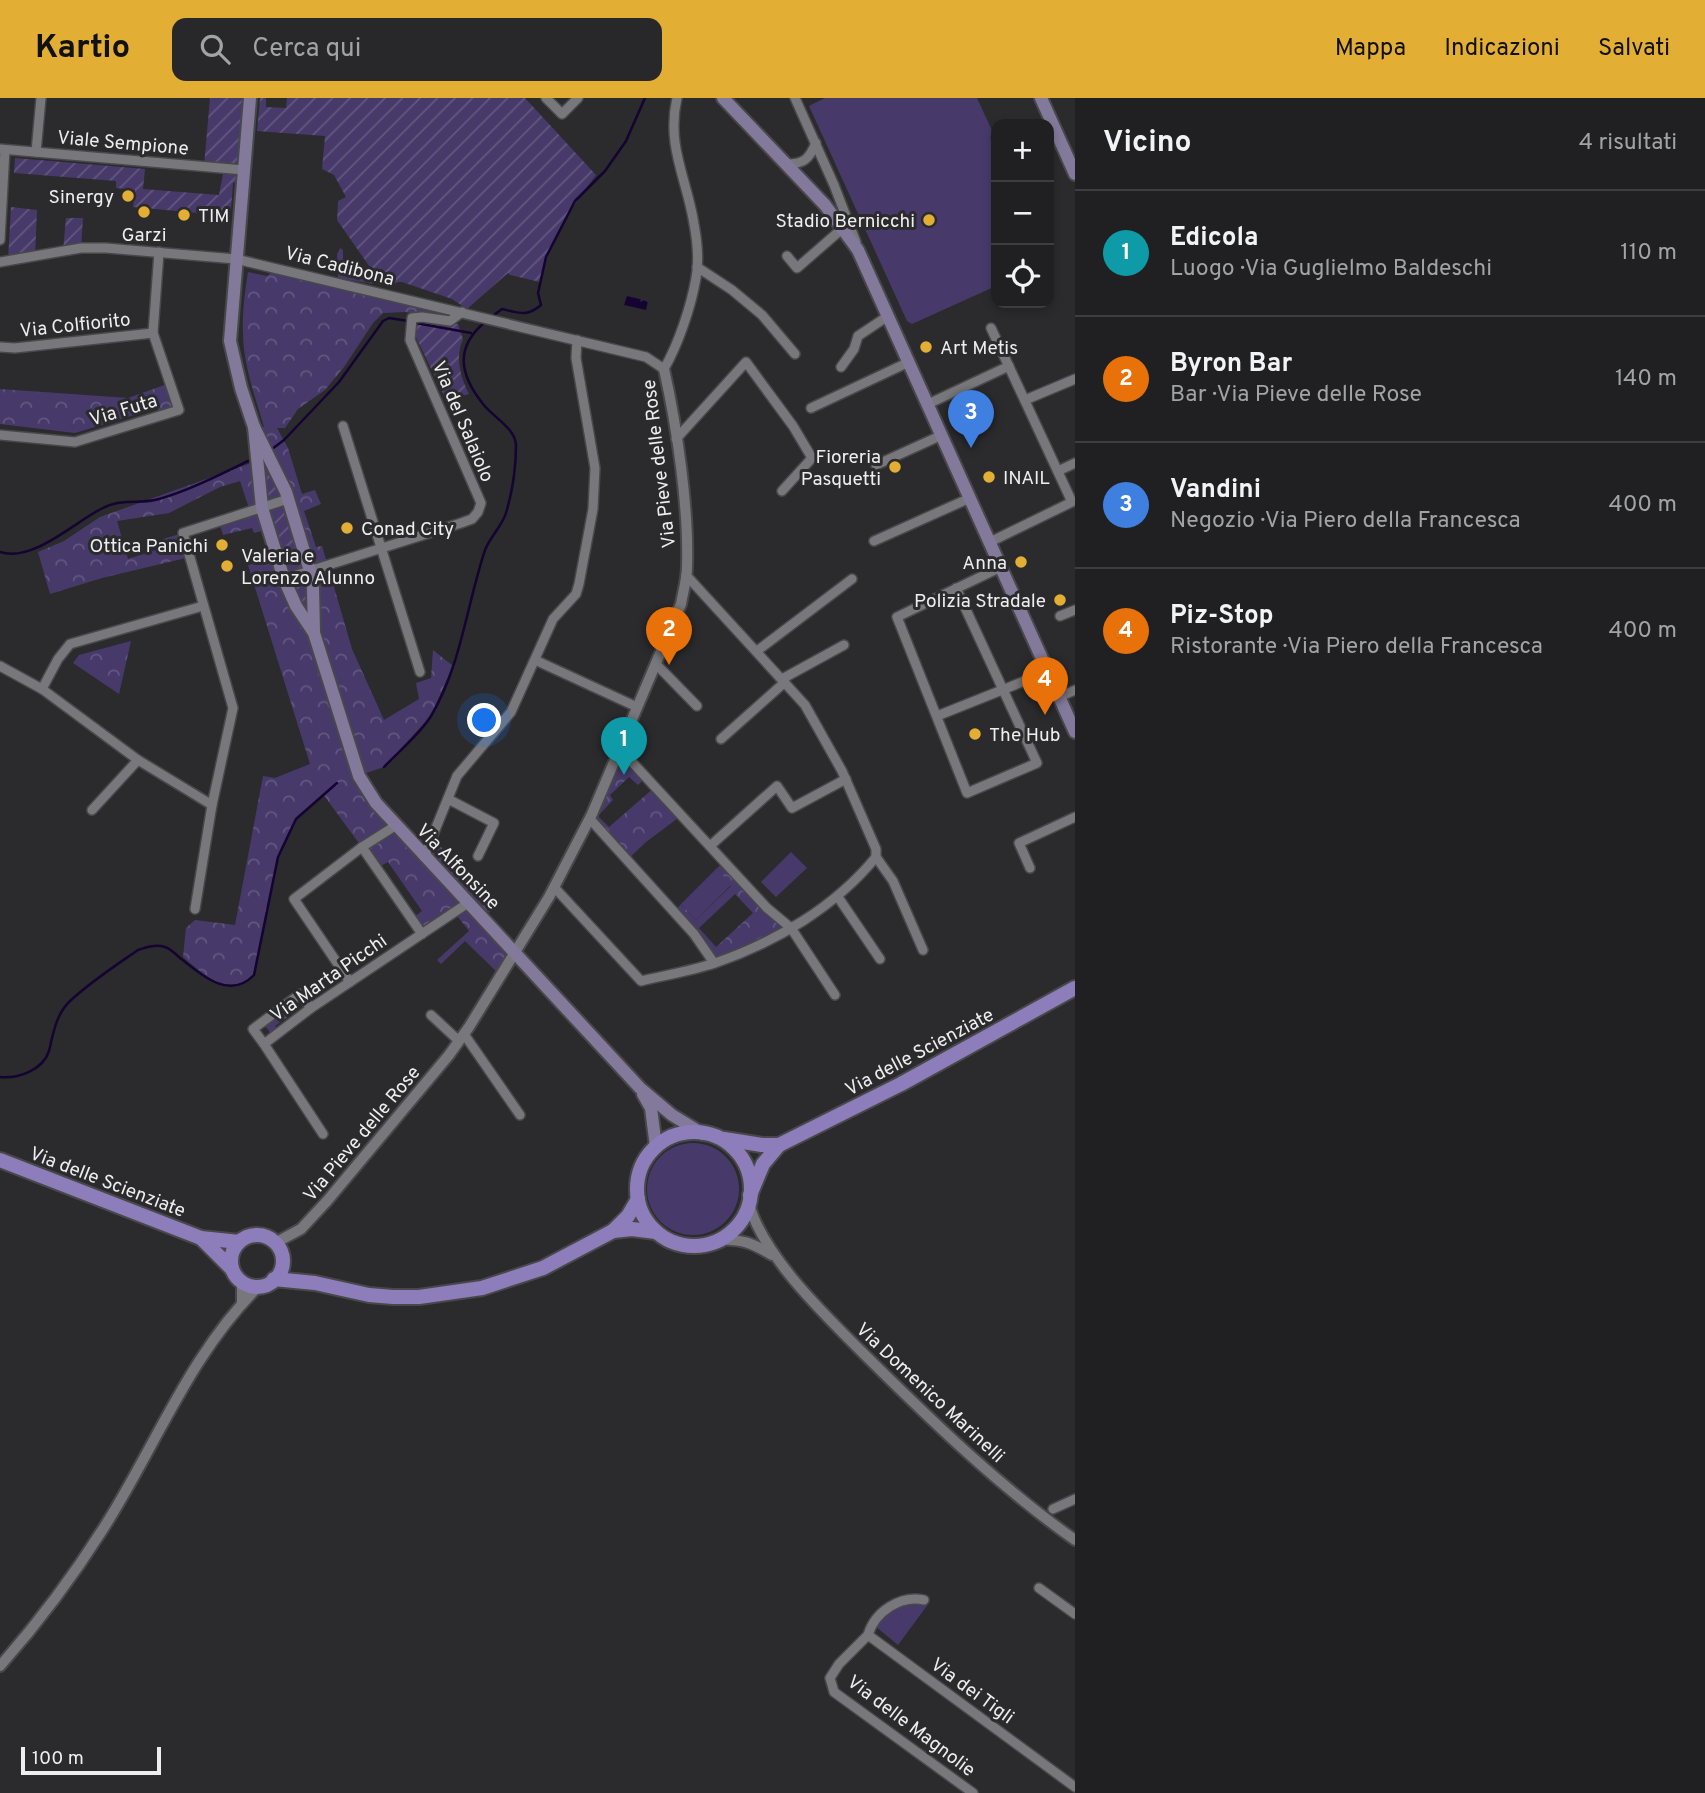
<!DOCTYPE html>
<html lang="it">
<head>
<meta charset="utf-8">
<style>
	body { margin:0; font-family:Overpass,sans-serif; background:#28282a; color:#f1f3f6 }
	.controls { position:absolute; right:21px; top:21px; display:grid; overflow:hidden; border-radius:14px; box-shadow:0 4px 10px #0003 }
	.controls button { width:63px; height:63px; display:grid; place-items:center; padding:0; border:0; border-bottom:2px solid #3d3e40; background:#202022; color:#f1f3f6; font:35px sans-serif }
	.scale { position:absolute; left:21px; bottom:18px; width:140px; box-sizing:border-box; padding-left:7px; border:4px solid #eeeeef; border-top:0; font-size:19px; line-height:24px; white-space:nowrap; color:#eeeeef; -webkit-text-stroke:5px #2b2b2e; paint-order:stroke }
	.you { position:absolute; left:485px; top:623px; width:24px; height:24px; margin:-18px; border:5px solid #fff; border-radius:50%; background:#1a73e8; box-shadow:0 0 0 10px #1a73e833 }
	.badge { display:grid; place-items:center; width:46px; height:46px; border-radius:50%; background:#e2af34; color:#fff; font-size:23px; font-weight:700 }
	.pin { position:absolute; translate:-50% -58px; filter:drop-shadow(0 2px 4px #0008) }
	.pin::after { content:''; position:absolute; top:37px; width:24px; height:21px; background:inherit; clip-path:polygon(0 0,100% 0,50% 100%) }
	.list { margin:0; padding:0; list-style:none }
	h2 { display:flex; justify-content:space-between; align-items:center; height:91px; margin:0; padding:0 28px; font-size:30px }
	h2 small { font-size:23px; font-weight:400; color:#a2a3a5 }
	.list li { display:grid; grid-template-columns:46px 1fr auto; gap:21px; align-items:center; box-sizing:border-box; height:126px; padding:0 28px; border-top:2px solid #3d3e40 }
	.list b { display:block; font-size:26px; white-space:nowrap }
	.list p { margin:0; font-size:23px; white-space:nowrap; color:#a2a3a5 }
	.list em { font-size:23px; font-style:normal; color:#a2a3a5 }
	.icon { flex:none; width:38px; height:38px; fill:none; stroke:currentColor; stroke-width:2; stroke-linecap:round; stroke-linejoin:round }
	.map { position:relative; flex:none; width:1075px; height:1695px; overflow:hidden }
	header { display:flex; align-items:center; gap:42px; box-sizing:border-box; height:98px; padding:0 35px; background:#e2af34; color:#111 }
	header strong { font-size:33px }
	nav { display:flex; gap:38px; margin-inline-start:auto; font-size:24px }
	.search { width:490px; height:63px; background:#28282a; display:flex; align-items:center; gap:18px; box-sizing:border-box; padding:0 24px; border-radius:14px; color:#a2a3a5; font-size:26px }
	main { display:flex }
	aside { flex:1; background:#202022 }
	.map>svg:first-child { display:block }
</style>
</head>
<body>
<header>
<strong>Kartio</strong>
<div class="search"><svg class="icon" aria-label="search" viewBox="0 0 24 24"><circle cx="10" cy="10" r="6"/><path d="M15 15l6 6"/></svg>Cerca qui</div>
<nav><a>Mappa</a><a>Indicazioni</a><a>Salvati</a></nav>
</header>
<main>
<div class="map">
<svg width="1075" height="1695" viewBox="0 0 1075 1695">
	<defs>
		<pattern id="forest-crowns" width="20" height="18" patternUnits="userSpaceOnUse" patternTransform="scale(1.75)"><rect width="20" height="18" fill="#473a6a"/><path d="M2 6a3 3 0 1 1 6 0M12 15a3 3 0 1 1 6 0" fill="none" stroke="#625780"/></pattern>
		<pattern id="garden-furrows" width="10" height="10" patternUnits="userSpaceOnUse" patternTransform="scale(1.75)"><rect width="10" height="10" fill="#473a6a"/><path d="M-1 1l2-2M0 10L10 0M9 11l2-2" fill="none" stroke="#625780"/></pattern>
		<pattern id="water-ripples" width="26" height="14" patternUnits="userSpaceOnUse" patternTransform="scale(1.75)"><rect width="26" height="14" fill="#150332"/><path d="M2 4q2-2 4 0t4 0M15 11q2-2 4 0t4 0" fill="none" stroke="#372850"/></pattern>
	</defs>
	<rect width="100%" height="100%" fill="#2b2b2e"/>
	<g fill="#473a6a">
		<polygon points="825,0 977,0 994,37 990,39 994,46 991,48 996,56 996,188 912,226 907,223 809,8"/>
		<polygon points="340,150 343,152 343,165 366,169 373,186 338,180 337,156"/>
		<polygon points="791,754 807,770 776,799 761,784"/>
		<polygon points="717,770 731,787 696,822 681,806"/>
		<circle cx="693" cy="1091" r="46"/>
		<path d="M923,1504L929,1505L898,1547L875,1528C888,1510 902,1505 923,1504Z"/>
	</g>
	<g fill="url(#forest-crowns)" fill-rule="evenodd">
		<path d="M273,173L449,217L448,219L405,214L383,215L373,225L344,269L325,292L298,311L285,330H277L288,350L302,396L315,392L321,406L304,413L316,449L322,448L352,551L384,622L419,601L416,585L431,580L433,552L453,568L430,619L384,669L360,677L516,854L501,878L465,843L441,866L437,862L469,833L454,814L422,836L411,821L422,813L388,764L377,770L323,696L296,721L278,759L254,877C228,903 204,876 183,859L186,830L195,822L235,827L263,678L275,680L310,666L248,467L263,463L261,456L275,452L254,329H264C255,298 243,266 243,234C242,214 245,194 248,174L267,178Z"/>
		<polygon points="170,285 179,312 160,318 157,310 75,335 0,326 0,291 128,300"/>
		<polygon points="257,363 269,431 254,435 252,430 223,437 219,424 250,413 240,383 220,389 169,415 117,423 128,461 165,449 163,441 183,435 190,459 102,480 50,496 38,454 64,443 100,419"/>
		<polygon points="131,543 119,596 73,565 79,557"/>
		<polygon points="619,650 646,679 638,687 629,679 610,697 613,702 598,718 609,729 655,689 682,717 646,744 627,762 590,721"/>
		<polygon points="439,747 459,766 456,771 472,787 478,783 498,802 489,815 428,754"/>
		<path d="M722,766L791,830L714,865L674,814L681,806L696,822L731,788L717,770ZM735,796L753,815L716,849L699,830Z"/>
		<polygon points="295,907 302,917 297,921 293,915 275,928 279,934 273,938 265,928"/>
	</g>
	<g fill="url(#garden-furrows)">
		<polygon points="210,0 250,0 243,83 233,85 231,111 220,117 133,109 135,92 116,90 116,83 14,75 15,60 145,71 143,91 219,97 224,71 204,68"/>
		<path d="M260,0H266V9L286,10L287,0H525L596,77C571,109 549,144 540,184L510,177L508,175L467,211L452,201L402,184H398L389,189L381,185L337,122L338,103L346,99L334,77L322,71L325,38L257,33Z"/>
		<polygon points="11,109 37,112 35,158 8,162"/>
		<polygon points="66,120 83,120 81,150 63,153"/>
		<path d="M422,223L458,226L463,241C455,259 460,278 469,296L446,302L415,237L417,224Z"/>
		<polygon points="254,329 310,473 314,535 296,508 262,410"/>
	</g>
	<polygon fill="url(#water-ripples)" points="627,198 648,203 646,212 624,207"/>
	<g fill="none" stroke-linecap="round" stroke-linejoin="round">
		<g stroke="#150332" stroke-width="2.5">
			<path d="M490,220L502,211C519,215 527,219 541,207L538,195L546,159L575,103L605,73L626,43L645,0"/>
			<polyline points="416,225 471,235"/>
			<polyline points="272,351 284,342 339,284 383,223 389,220 408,223"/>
			<path d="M0,454C32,465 75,424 101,411C122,399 141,407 159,401C190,392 219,377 248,363"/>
			<path d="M384,669C399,653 420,636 431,618C461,568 467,506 485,452C490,439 502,428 506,415C512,395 516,368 516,347C515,330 493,319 483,306C460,277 454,250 485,224"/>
			<path d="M0,979C18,981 43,972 49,953C53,936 56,917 69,904C90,884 115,868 138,852C147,849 156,846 165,849C170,850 175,856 179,859C200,876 229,903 254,877L278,759L296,721L337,685"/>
		</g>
		<g stroke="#48484a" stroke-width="12">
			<g id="minor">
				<polyline points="546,0 562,16 578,0"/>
				<polyline points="795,0 834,87 856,144"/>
				<polyline points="0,51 244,72"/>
				<polyline points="36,54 41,0"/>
				<path d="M787,66C804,66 809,61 816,45"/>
				<polyline points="0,142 5,52"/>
				<polyline points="787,158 797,170 843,130"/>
				<path d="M0,164L81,150H106L236,161L646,259L664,271C678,247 691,209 696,180C699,164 697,142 694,126C687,81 666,48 677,0"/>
				<polyline points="697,169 732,192 762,217 795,256"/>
				<polyline points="0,249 15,250 153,235"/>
				<polyline points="841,269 854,251 858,238 888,218"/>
				<polyline points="1025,302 1075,281"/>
				<polyline points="928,306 1009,268"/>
				<polyline points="811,310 909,264"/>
				<polyline points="343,328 420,574"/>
				<polyline points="0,337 75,344 179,312 153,235 159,154"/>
				<polyline points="676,341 746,264 793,328 812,360 782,393"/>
				<polyline points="876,367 942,337"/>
				<polyline points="1058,373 1075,365"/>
				<polyline points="874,443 970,400"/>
				<polyline points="990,444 1072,404 991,230"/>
				<polyline points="686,477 805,607 842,673 876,751 876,759 893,783 923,852"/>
				<polyline points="284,481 461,425 472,421 478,414 481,405 410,242 412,220 422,219 450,223 462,214"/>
				<polyline points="956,490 1037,665 967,695 897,519 1001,469"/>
				<polyline points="203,508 70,546 58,561 42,591 138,662 212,707"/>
				<polyline points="1060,518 1075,512"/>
				<polyline points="757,553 852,481"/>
				<polyline points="535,562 637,609"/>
				<polyline points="656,566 697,608"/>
				<polyline points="0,568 42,591"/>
				<polyline points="782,581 844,547"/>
				<polyline points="1059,599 1075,592"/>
				<polyline points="937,618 1047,574"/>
				<polyline points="721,641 785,584"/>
				<polyline points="619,650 767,810 791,830 835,897"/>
				<polyline points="448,701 494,725 478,758"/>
				<polyline points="92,712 138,662"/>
				<polyline points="590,721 694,836 714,865"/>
				<polyline points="710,748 777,688 792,710 846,681"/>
				<polyline points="362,749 422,836"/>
				<polyline points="424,759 457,678 511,614 553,521 576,496 579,486 593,411 595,370 576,260 577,242"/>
				<polyline points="1030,770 1019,745 1075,719"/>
				<path d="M554,789L641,883C666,877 691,873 715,865C776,844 835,809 876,759"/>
				<polyline points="838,799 880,861"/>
				<polyline points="195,811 212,707 233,610 183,435 288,401"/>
				<polyline points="350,884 294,801 362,749 395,728"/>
				<polyline points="431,917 459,943"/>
				<polyline points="464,936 520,1017"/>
				<polyline points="264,946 253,931 300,896 311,910"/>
				<polyline points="323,1036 264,946 311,910 468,805"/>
				<polyline points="1053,1411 1075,1401"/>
				<polyline points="1039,1490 1075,1516"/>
				<path d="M868,1537C875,1513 901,1497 924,1502"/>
				<polyline points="973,1695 834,1594 830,1580 839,1566 868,1537 1075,1689"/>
			</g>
		</g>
		<g stroke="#48484a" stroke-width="14">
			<g id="tertiary">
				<path d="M749,1106C764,1160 828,1220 868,1260C933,1324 1000,1389 1075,1442"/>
				<path d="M719,1142C743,1141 752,1145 772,1157"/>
				<path d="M275,1145L301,1131L327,1103L449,957L469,929L549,799L592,716L681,506C683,494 687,481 687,469C689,410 677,329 664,271"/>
				<polyline points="242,1184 242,1204"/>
				<path d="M0,1568C38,1525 72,1480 103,1431C155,1350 189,1257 258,1189"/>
			</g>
		</g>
		<g stroke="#48484a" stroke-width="16">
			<g id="secondary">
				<polyline points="250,0 230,243 241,290 254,329 286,394 310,473 313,490 314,534"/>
				<polyline points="723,0 825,107 858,152 1075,634"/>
				<polyline points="1041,0 1075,76"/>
				<polyline points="254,329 262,410 284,481 296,508 314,535 359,678 376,705 640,990 672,1017 703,1036"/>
				<polyline points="643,996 651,1010 656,1049"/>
			</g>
		</g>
		<g stroke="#48484a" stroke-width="18">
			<g id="primary">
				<circle cx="694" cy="1091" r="57"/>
				<polyline points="724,1041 762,1047 779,1047"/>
				<polyline points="0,1062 201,1140 239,1144"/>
				<polyline points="750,1097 763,1066 779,1047 901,986 1075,890"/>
				<polyline points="613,1133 632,1131 656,1134"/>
				<circle cx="257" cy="1163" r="26"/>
				<polyline points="201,1140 232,1171"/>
				<polyline points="274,1181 315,1185 369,1197 393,1199 419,1199 482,1190 543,1170 613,1133 628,1118 638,1101"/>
			</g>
		</g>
		<use href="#minor" stroke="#78777b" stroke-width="9"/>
		<use href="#tertiary" stroke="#78777b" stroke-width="10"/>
		<use href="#secondary" stroke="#837a9b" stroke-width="12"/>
		<use href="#primary" stroke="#8e7dbb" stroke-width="14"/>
	</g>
	<g fill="#e2af34" stroke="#2b2b2e" stroke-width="2.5">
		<circle cx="128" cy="98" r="7"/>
		<circle cx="144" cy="114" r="7"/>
		<circle cx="184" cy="117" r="7"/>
		<circle cx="929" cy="122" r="7"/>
		<circle cx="926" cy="249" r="7"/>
		<circle cx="895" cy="369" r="7"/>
		<circle cx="989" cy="379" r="7"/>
		<circle cx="347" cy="430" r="7"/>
		<circle cx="222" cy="447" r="7"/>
		<circle cx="1021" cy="464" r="7"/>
		<circle cx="227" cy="468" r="7"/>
		<circle cx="1060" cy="502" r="7"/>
		<circle cx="975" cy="636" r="7"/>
	</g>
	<g text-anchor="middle" stroke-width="6" stroke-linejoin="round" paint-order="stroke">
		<g font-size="19" fill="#eeeeef" stroke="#2b2b2e">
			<text transform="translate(123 44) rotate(5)" y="7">Viale Sempione</text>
			<text transform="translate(340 167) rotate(14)" y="7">Via Cadibona</text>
			<text transform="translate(75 226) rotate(-6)" y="7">Via Colfiorito</text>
			<text transform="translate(123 311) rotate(-17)" y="7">Via Futa</text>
			<text transform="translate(464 323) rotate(67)" y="7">Via del Salaiolo</text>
			<text transform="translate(658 366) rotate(-97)" y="7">Via Pieve delle Rose</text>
			<text transform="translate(459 768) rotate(46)" y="7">Via Alfonsine</text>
			<text transform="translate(328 879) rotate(-35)" y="7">Via Marta Picchi</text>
			<text transform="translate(919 953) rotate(-28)" y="7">Via delle Scienziate</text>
			<text transform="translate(361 1035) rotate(-50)" y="7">Via Pieve delle Rose</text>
			<text transform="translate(108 1083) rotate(21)" y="7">Via delle Scienziate</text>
			<text transform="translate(931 1294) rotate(43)" y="7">Via Domenico Marinelli</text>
			<text transform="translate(973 1592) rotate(36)" y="7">Via dei Tigli</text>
			<text transform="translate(912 1627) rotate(37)" y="7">Via delle Magnolie</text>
		</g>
		<g font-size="19" fill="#eeeeef" stroke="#2b2b2e" text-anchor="end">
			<text x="114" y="105">Sinergy</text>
			<text x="198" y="124" text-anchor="start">TIM</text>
			<text x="915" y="129">Stadio Bernicchi</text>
			<text x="144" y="143" text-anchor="middle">Garzi</text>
			<text x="940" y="256" text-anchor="start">Art Metis</text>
			<text x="881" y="365">Fioreria<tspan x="881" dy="22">Pasquetti</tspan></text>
			<text x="1003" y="386" text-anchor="start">INAIL</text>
			<text x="361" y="437" text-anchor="start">Conad City</text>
			<text x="208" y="454">Ottica Panichi</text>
			<text x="241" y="464" text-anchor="start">Valeria e<tspan x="241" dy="22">Lorenzo Alunno</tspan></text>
			<text x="1007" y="471">Anna</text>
			<text x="1046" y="509">Polizia Stradale</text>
			<text x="989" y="643" text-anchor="start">The Hub</text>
		</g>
	</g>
</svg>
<div class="controls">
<button>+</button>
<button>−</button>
<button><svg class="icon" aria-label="locate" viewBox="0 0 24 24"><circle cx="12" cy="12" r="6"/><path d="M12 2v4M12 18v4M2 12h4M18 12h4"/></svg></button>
</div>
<div class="scale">100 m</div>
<div class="you"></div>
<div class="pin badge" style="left:624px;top:677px;background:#0f9aa8">1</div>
<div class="pin badge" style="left:669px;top:567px;background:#e8710a">2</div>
<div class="pin badge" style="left:971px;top:350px;background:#3f7fe0">3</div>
<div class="pin badge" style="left:1045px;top:617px;background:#e8710a">4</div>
</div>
<aside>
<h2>Vicino<small>4 risultati</small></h2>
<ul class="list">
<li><span class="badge" style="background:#0f9aa8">1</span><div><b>Edicola</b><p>Luogo · Via Guglielmo Baldeschi</p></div><em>110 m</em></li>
<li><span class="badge" style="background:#e8710a">2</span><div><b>Byron Bar</b><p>Bar · Via Pieve delle Rose</p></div><em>140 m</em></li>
<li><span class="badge" style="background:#3f7fe0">3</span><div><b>Vandini</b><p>Negozio · Via Piero della Francesca</p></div><em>400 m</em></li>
<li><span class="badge" style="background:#e8710a">4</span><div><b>Piz-Stop</b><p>Ristorante · Via Piero della Francesca</p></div><em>400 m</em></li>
</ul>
</aside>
</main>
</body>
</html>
